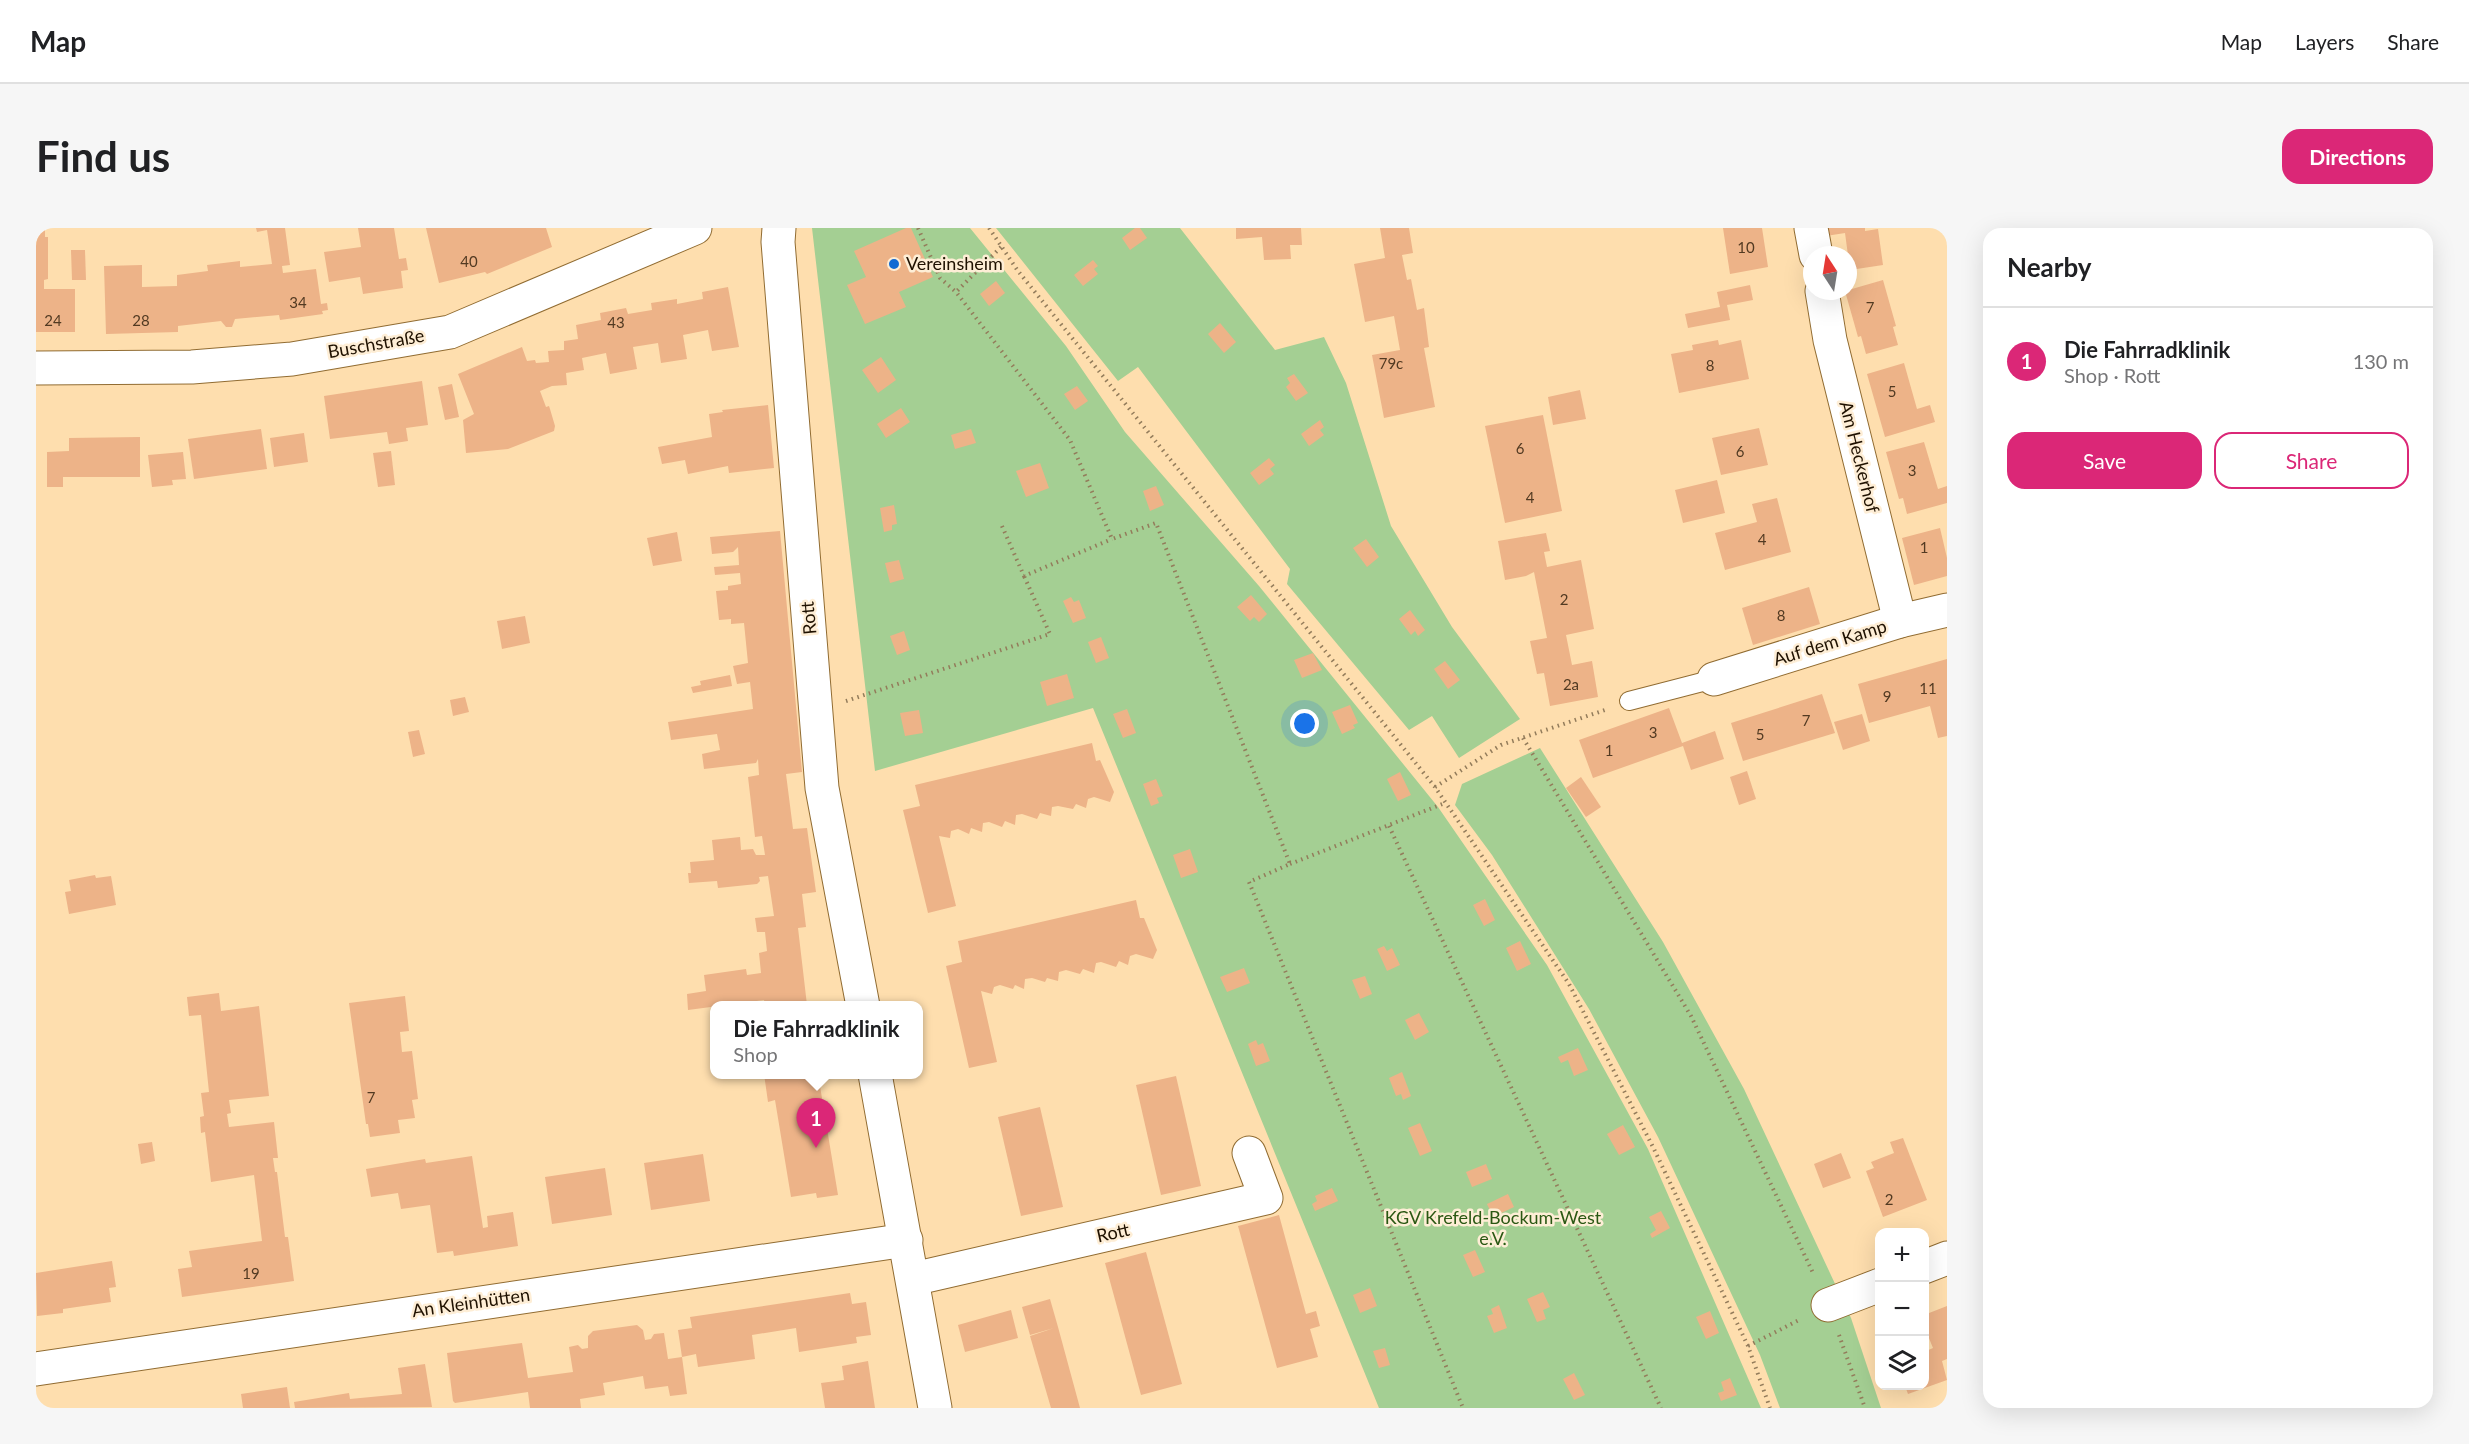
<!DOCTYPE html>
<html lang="en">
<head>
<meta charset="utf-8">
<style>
	body { margin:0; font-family:Lato,sans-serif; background:#f6f6f6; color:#202124 }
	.controls { position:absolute; right:18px; bottom:18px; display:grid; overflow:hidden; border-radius:12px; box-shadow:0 6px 24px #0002 }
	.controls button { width:54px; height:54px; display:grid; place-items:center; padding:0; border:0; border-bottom:2px solid #e0e0e0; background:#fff; color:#202124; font:30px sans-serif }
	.compass { position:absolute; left:1767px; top:18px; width:54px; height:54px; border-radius:50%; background:#fff; box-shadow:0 6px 24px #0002; rotate:348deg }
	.you { position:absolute; left:1269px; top:496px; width:21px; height:21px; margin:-15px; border:4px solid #fff; border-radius:50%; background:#1a73e8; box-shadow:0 0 0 9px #1a73e833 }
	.badge { display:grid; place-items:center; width:39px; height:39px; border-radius:50%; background:#db2777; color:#fff; font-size:20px; font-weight:700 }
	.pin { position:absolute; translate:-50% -50px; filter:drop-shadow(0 2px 3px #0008) }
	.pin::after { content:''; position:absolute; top:32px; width:21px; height:18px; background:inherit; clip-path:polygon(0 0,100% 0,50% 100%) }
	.popup { position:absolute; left:674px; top:773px; width:213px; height:78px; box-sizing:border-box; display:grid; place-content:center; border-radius:12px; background:#fff; filter:drop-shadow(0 2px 4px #0005); font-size:20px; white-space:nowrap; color:#757577 }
	.popup b { font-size:22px; color:#202124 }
	.popup::after { content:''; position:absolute; left:50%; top:100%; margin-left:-12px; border:12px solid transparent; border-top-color:#fff }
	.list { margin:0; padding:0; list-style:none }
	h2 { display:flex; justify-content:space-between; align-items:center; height:78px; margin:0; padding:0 24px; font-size:26px }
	h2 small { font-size:20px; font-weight:400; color:#757577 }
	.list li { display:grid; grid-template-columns:39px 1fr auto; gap:18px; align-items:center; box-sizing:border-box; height:108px; padding:0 24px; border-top:2px solid #e0e0e0 }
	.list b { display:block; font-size:22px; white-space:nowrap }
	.list p { margin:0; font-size:20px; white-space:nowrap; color:#757577 }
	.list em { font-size:20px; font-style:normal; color:#757577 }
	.actions { display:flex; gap:12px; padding:18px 24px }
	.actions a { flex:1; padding:14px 0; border:2px solid #db2777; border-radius:18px; text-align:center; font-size:21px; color:#db2777 }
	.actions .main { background:#db2777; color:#fff }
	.icon { flex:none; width:33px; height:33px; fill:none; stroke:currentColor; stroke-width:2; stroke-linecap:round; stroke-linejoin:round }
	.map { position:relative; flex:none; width:1911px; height:1180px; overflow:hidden; border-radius:18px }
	header { display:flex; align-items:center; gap:36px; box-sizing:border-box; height:84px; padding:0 30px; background:#fff; border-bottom:2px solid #e0e0e0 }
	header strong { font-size:28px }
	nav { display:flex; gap:33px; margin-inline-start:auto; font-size:21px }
	.intro { display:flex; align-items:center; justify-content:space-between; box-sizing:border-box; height:144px; padding:0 36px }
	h1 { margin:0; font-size:42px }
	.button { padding:15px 27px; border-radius:18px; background:#db2777; color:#fff; font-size:21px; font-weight:700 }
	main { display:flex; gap:36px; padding:0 36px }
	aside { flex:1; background:#fff; border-radius:18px; box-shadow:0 6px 24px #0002 }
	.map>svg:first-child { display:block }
</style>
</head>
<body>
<header>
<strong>Map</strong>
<nav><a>Map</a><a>Layers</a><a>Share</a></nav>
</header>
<div class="intro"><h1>Find us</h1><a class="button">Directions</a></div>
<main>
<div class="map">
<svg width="1911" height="1180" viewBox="0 0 1911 1180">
	<rect width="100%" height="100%" fill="#fedeae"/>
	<g fill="#a4cf93">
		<polygon points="776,0 934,0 1030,118 1089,204 1223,358 1402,579 1511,737 1612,921 1725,1180 1343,1180 1057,480 839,543"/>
		<polygon points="960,0 1144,0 1239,122 1288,109 1310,155 1355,298 1416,399 1484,491 1423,530 1396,488 1373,502 1251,356 1254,341 1102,139 1082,153"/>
		<polygon points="1504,520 1627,714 1708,861 1815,1090 1845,1180 1744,1180 1724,1127 1622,909 1553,781 1456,627 1419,577 1426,556"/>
	</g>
	<g fill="#edb388">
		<polygon points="0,0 9,0 9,9 12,9 12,51 8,52 8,61 39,61 39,104 0,104"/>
		<polygon points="220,0 249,0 254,37 246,38 247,45 280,41 285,76 291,75 292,82 286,83 287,86 244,92 243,87 199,91 196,99 190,99 185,93 142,98 142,104 70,106 68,38 106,37 106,59 141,58 141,47 172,43 171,37 204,33 204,39 236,36 231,2 221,4"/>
		<polygon points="322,0 358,0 363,31 370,30 372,42 365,43 367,60 327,66 324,49 293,54 288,24 325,19"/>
		<polygon points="390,0 510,0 516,19 451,46 449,44 403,55"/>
		<polygon points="870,0 875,0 897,49 863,64 870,79 829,96 811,57 830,49 818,23"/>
		<polygon points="1099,0 1104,0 1111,10 1094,22 1086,10"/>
		<polygon points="1200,0 1265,0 1266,17 1254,17 1255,31 1228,32 1226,9 1200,11"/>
		<polygon points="1344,0 1373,0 1377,25 1366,27 1371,52 1375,51 1381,82 1388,80 1393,119 1388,120 1399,179 1348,190 1336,127 1364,122 1358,88 1329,94 1318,36 1349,30"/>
		<polygon points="1687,0 1726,0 1732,39 1694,46"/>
		<polygon points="1789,0 1829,0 1829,3 1842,1 1847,37 1814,42 1809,5 1790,8"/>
		<polygon points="35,22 49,22 50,52 36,52"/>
		<polygon points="1057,32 1062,38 1058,41 1062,46 1047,58 1038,47"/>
		<polygon points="1847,52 1860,98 1857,99 1862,117 1830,126 1825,108 1822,109 1809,63"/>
		<polygon points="960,53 969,65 953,78 944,66"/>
		<polygon points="1714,57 1717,72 1691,77 1694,92 1652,100 1649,86 1684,79 1681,64"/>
		<polygon points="692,59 703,119 676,123 672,102 647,107 651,131 625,135 622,115 597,119 601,141 574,146 570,125 546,130 548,142 530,145 531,157 516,158 504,163 510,179 513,178 514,181 519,198 518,203 472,221 430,225 427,192 438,186 422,146 486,119 491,133 499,132 500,135 513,134 512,123 528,122 528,113 542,111 540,97 565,92 564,85 590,80 592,86 616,82 615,75 641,71 641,76 667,71 666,64"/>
		<polygon points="1184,95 1200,114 1188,125 1172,106"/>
		<polygon points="1682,112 1683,117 1705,112 1713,151 1643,165 1635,126 1657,122 1656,117"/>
		<polygon points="845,129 860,152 842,165 826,142"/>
		<polygon points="1868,135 1881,181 1894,177 1899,194 1849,209 1831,146"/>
		<polygon points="1258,146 1272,165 1260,173 1250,159 1254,155 1251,150"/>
		<polygon points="386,153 392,197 370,200 372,213 353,216 351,204 294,211 288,168"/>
		<polygon points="416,156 423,189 409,192 402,159"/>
		<polygon points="1041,158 1052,173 1039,182 1028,166"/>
		<polygon points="1544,162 1550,191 1517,197 1512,169"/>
		<polygon points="732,177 738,240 693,245 692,238 652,246 649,232 626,236 622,219 676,209 673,186 687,184 686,182"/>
		<polygon points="865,180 874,194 850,210 841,196"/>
		<polygon points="1507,187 1526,283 1469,295 1449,198"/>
		<polygon points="1284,192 1288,199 1284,202 1288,207 1273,218 1265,206"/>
		<polygon points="1723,200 1732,237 1685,247 1676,210"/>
		<polygon points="225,201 231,241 158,251 152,211"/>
		<polygon points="935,201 940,215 919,221 915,207"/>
		<polygon points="268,205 272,234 238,239 234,210"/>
		<polygon points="104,209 104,249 27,249 27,259 11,259 11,224 33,223 33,210"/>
		<polygon points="1888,214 1902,261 1911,258 1911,275 1871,286 1867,270 1863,271 1850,224"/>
		<polygon points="355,223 359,257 342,259 337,225"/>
		<polygon points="147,224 150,251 136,252 137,257 116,259 112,227"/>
		<polygon points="1233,230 1239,237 1234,241 1238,246 1223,257 1214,245"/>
		<polygon points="1004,235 1013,260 990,269 980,243"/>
		<polygon points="1681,252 1689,285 1647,295 1639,262"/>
		<polygon points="1120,258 1128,277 1114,283 1107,263"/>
		<polygon points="1741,270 1755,324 1689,342 1679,305 1721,294 1716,276"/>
		<polygon points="858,277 861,296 856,297 856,302 848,304 844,280"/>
		<polygon points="1904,300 1911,330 1911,348 1878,357 1866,310"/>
		<polygon points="744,303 766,544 750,546 757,601 771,600 780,664 766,666 770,699 762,700 771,777 729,777 728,772 652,782 651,766 670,763 668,747 710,741 711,747 725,745 723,725 731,723 729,704 721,704 719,690 738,688 732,648 723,649 724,653 721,656 682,660 681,653 653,655 652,645 655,645 654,634 678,632 676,612 704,609 705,622 717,621 720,627 729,627 726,608 719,609 712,549 723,547 722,531 720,535 668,541 666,526 684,522 681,506 635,512 632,494 717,481 714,454 701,456 697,438 712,435 708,395 695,396 695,391 683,392 680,363 692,362 692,358 705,356 704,345 679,347 678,339 703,337 702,319 697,324 676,326 674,309"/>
		<polygon points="641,304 646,333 617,338 611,310"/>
		<polygon points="1510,305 1514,323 1508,324 1511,339 1545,332 1558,401 1530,407 1536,437 1556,433 1562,469 1514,478 1508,445 1501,446 1494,413 1511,410 1498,344 1490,348 1469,352 1462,313"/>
		<polygon points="1330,311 1343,329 1331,339 1317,320"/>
		<polygon points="863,332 868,351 854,355 849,335"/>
		<polygon points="1773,359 1784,396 1717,417 1706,380"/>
		<polygon points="1215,367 1231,386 1223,394 1218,389 1214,393 1201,379"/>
		<polygon points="1035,369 1038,374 1043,372 1050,390 1037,395 1027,373"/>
		<polygon points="1374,382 1389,402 1382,408 1379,403 1375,407 1363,391"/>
		<polygon points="489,388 494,415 466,421 461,393"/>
		<polygon points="868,403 874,422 861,427 854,408"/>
		<polygon points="1065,409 1073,430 1060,435 1052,414"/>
		<polygon points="1277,425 1286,442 1266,450 1258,432"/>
		<polygon points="1911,431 1911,508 1902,510 1894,478 1833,495 1822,456"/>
		<polygon points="1409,433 1424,452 1412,461 1398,441"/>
		<polygon points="1031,446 1038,470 1011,478 1004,454"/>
		<polygon points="694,447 696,458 657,465 655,459 665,457 664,453"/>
		<polygon points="1786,466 1799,505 1707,533 1695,495"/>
		<polygon points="429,469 433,484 417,488 414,472"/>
		<polygon points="1314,477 1322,495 1317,497 1319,500 1306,506 1296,484"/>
		<polygon points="1633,480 1646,515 1679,503 1688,531 1655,542 1647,518 1557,550 1543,512"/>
		<polygon points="1091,481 1100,505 1087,510 1077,486"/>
		<polygon points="883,482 887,505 869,508 864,485"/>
		<polygon points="1826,486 1834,513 1807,522 1798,494"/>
		<polygon points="383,502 389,526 377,529 372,504"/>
		<polygon points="1056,515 1060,533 1064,532 1078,564 1074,574 1058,569 1052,571 1050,580 1040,576 1037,581 1022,578 1016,579 1015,588 1004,585 1001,591 986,586 980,587 979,597 969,593 966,599 953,594 947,595 946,604 935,600 933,606 922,601 915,603 914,610 903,608 920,678 892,685 867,582 884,578 879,557"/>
		<polygon points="1711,543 1720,571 1703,577 1694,549"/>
		<polygon points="1364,544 1375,567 1362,573 1351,551"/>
		<polygon points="1545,549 1565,579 1550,589 1530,560"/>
		<polygon points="1120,551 1127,568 1121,570 1123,575 1115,578 1107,556"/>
		<polygon points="1154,621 1162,644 1145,650 1137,627"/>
		<polygon points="59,647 60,650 75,648 80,677 33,686 29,664 35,663 33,652"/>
		<polygon points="1449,671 1459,692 1448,698 1437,677"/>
		<polygon points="1100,672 1104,690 1108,690 1121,722 1117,731 1100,726 1094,728 1092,737 1083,733 1080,739 1065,734 1060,735 1058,745 1047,741 1044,746 1030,742 1023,744 1022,753 1011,750 1009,754 996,750 989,751 988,761 979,757 977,761 964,757 958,759 956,766 945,763 961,834 933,840 910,738 926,734 922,713"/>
		<polygon points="1484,713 1495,736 1481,743 1470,720"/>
		<polygon points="1348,718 1351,723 1356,720 1364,737 1351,743 1341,721"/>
		<polygon points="1208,740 1214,755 1191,764 1184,749"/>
		<polygon points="1329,748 1336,766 1324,771 1316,752"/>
		<polygon points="183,765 185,783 223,778 233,868 193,872 195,885 191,886 193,899 238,894 242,930 237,930 239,944 241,944 249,1009 252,1009 258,1053 146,1069 142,1041 156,1039 153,1023 226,1013 218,947 175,954 169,904 165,905 164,889 168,888 165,865 173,864 165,787 153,788 151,769"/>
		<polygon points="369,768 373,803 364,804 366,824 376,823 382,871 376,872 379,890 362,892 364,905 334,909 332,896 330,896 313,775"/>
		<polygon points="1383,785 1393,804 1379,812 1369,792"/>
		<polygon points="1220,812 1222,817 1227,815 1234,833 1220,838 1212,816"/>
		<polygon points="1542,820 1552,842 1538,848 1532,832 1525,835 1522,829"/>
		<polygon points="1366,844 1375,868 1367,872 1365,866 1360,868 1353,850"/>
		<polygon points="728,846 782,846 802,967 781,970 780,965 755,969 739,872 732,874"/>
		<polygon points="1140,848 1165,958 1125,967 1100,857"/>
		<polygon points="1004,879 1027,979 985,988 962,889"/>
		<polygon points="1384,895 1396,923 1384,928 1372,900"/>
		<polygon points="1587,897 1599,919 1583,927 1571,906"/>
		<polygon points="1867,910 1891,972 1847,989 1830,943 1838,940 1835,934 1858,925 1854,914"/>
		<polygon points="116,914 119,933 105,936 102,916"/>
		<polygon points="1805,925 1815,950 1787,960 1778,936"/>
		<polygon points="667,926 674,973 615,982 608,935"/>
		<polygon points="436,928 447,1000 452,999 451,988 477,984 482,1018 418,1028 417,1023 401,1025 394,977 365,981 362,965 335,969 330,941 389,931 390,935"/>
		<polygon points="1450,936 1456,951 1436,959 1430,944"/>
		<polygon points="569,940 576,987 516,996 509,949"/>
		<polygon points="1296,960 1302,973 1279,983 1276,976 1281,973 1279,968"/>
		<polygon points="1472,966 1478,979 1457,989 1451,976"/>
		<polygon points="1625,983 1634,1000 1616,1010 1614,1006 1620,1002 1613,989"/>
		<polygon points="1243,987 1270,1086 1280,1083 1284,1098 1274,1101 1282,1129 1241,1140 1202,998"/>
		<polygon points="1439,1022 1449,1044 1437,1049 1427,1027"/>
		<polygon points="1110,1024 1146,1156 1105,1167 1069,1035"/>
		<polygon points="76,1033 80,1059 73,1060 75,1074 27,1081 27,1085 1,1088 0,1045"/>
		<polygon points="1334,1060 1341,1078 1324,1085 1317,1067"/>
		<polygon points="1507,1064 1514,1079 1507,1082 1510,1091 1501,1094 1491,1071"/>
		<polygon points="814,1065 816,1076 830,1074 835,1107 820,1109 821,1115 763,1124 760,1100 716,1107 719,1131 662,1139 660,1126 646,1129 642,1102 656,1100 654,1089"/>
		<polygon points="1014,1071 1022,1099 1044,1180 1015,1180 994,1108 1018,1100 994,1107 986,1079"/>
		<polygon points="1463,1077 1471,1100 1458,1105 1451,1088 1457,1086 1455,1081"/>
		<polygon points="1911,1078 1911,1131 1906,1133 1911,1152 1872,1166 1869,1158 1888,1158 1888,1124 1897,1120 1888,1098 1888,1087"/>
		<polygon points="975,1082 982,1110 929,1124 922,1097"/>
		<polygon points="1674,1083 1683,1105 1670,1111 1660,1089"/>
		<polygon points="601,1097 607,1102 609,1112 615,1111 618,1106 628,1105 632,1131 646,1129 651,1166 634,1168 632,1158 609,1161 607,1148 567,1155 569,1167 544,1171 545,1180 494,1180 492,1164 419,1175 417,1173 411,1125 486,1115 492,1150 537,1144 533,1119 542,1117 546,1121 552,1120 552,1108 557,1103"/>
		<polygon points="1349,1120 1354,1137 1343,1140 1337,1123"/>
		<polygon points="832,1133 839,1180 789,1180 785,1155 808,1152 806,1138"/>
		<polygon points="389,1136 396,1179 259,1180 258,1174 313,1165 314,1171 366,1166 362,1140"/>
		<polygon points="1538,1145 1549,1167 1538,1172 1527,1151"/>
		<polygon points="1694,1150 1701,1167 1685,1173 1682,1165 1688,1163 1685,1154"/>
		<polygon points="251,1159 254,1180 207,1180 205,1166"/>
	</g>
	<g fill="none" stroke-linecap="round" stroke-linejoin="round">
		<g stroke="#916c32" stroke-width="20">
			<polyline id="lane" points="1593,473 1678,451"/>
		</g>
		<g stroke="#916c32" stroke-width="35">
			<g id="street">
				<polyline points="743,0 742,14 786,560 827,778"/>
				<polyline points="1775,0 1780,27"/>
				<polyline points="1786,63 1794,112 1864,393"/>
				<polyline points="0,140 156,139 256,131 414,104 659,0"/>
				<polyline points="1678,451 1864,393 1911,382"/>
				<polyline points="839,846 899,1180"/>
				<polyline points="1888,1039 1911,1030"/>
				<polyline points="877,1051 1230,970 1213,925"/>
				<polyline points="1792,1077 1844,1057"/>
				<polyline points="0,1141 870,1012"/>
			</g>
		</g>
		<g stroke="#937c5b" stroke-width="4" stroke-dasharray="1.5 4.5" stroke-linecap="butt">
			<polyline points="882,0 904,50 920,64"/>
			<polyline points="953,0 982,43 1399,559 1533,756 1617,919 1712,1118 1734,1180"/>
			<polyline points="965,19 920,64 1034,212 1076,311 1120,295 1254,636 1213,654 1427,1180"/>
			<polyline points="966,298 988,348 1076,311"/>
			<polyline points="810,473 1014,406 988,348"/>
			<polyline points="1487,510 1655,788 1778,1047"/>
			<polyline points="1399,559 1465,517 1572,481"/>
			<polyline points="1353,598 1625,1180"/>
			<polyline points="1254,636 1409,575"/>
			<polyline points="1803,1107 1829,1180"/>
			<polyline points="1712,1118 1765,1091"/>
		</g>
		<use href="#lane" stroke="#fff" stroke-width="18"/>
		<use href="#street" stroke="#fff" stroke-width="33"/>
	</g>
	<circle fill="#116ad3" stroke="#feeed6" stroke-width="2" cx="858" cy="36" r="6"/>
	<g text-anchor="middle" stroke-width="5" stroke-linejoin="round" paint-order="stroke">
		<g font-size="15" fill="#523a22">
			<text x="1710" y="25">10</text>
			<text x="433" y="39">40</text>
			<text x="262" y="80">34</text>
			<text x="1834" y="85">7</text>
			<text x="17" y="98">24</text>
			<text x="105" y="98">28</text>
			<text x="580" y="100">43</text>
			<text x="1355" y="141">79c</text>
			<text x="1674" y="143">8</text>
			<text x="1856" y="169">5</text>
			<text x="1484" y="226">6</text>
			<text x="1704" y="229">6</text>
			<text x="1876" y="248">3</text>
			<text x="1494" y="275">4</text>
			<text x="1726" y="317">4</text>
			<text x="1888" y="325">1</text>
			<text x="1528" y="377">2</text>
			<text x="1745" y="393">8</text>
			<text x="1535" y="462">2a</text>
			<text x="1892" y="466">11</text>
			<text x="1851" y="474">9</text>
			<text x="1770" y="498">7</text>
			<text x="1617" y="510">3</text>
			<text x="1724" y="512">5</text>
			<text x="1573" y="528">1</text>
			<text x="335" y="875">7</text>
			<text x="1853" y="977">2</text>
			<text x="215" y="1051">19</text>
		</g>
		<g font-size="18" fill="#1f1100" stroke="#feeed6" text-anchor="start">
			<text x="870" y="42">Vereinsheim</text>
		</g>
		<g font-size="18" fill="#1f1100" stroke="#feeed6">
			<text transform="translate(340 116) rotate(-10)" y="6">Buschstraße</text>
			<text transform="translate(1823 229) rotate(76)" y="6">Am Heckerhof</text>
			<text transform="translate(773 390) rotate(-95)" y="6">Rott</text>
			<text transform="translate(1794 415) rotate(-17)" y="6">Auf dem Kamp</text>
			<text transform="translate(1077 1005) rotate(-13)" y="6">Rott</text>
			<text transform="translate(435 1075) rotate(-8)" y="6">An Kleinhütten</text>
		</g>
		<g font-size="18" fill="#2b5813" stroke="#feeed6">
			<text x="1457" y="996">KGV Krefeld-Bockum-West<tspan x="1457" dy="21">e.V.</tspan></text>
		</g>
	</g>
</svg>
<div class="controls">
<button>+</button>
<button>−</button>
<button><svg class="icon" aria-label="layers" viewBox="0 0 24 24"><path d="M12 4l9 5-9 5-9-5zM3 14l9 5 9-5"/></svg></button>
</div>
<svg class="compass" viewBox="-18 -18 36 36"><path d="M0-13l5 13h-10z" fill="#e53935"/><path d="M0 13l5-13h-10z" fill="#757577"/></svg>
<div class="you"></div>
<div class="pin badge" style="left:780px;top:920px">1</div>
<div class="popup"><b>Die Fahrradklinik</b>Shop</div>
</div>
<aside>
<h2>Nearby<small></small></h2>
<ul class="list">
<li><span class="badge">1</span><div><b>Die Fahrradklinik</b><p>Shop · Rott</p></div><em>130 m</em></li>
</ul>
<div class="actions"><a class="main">Save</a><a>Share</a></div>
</aside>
</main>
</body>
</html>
